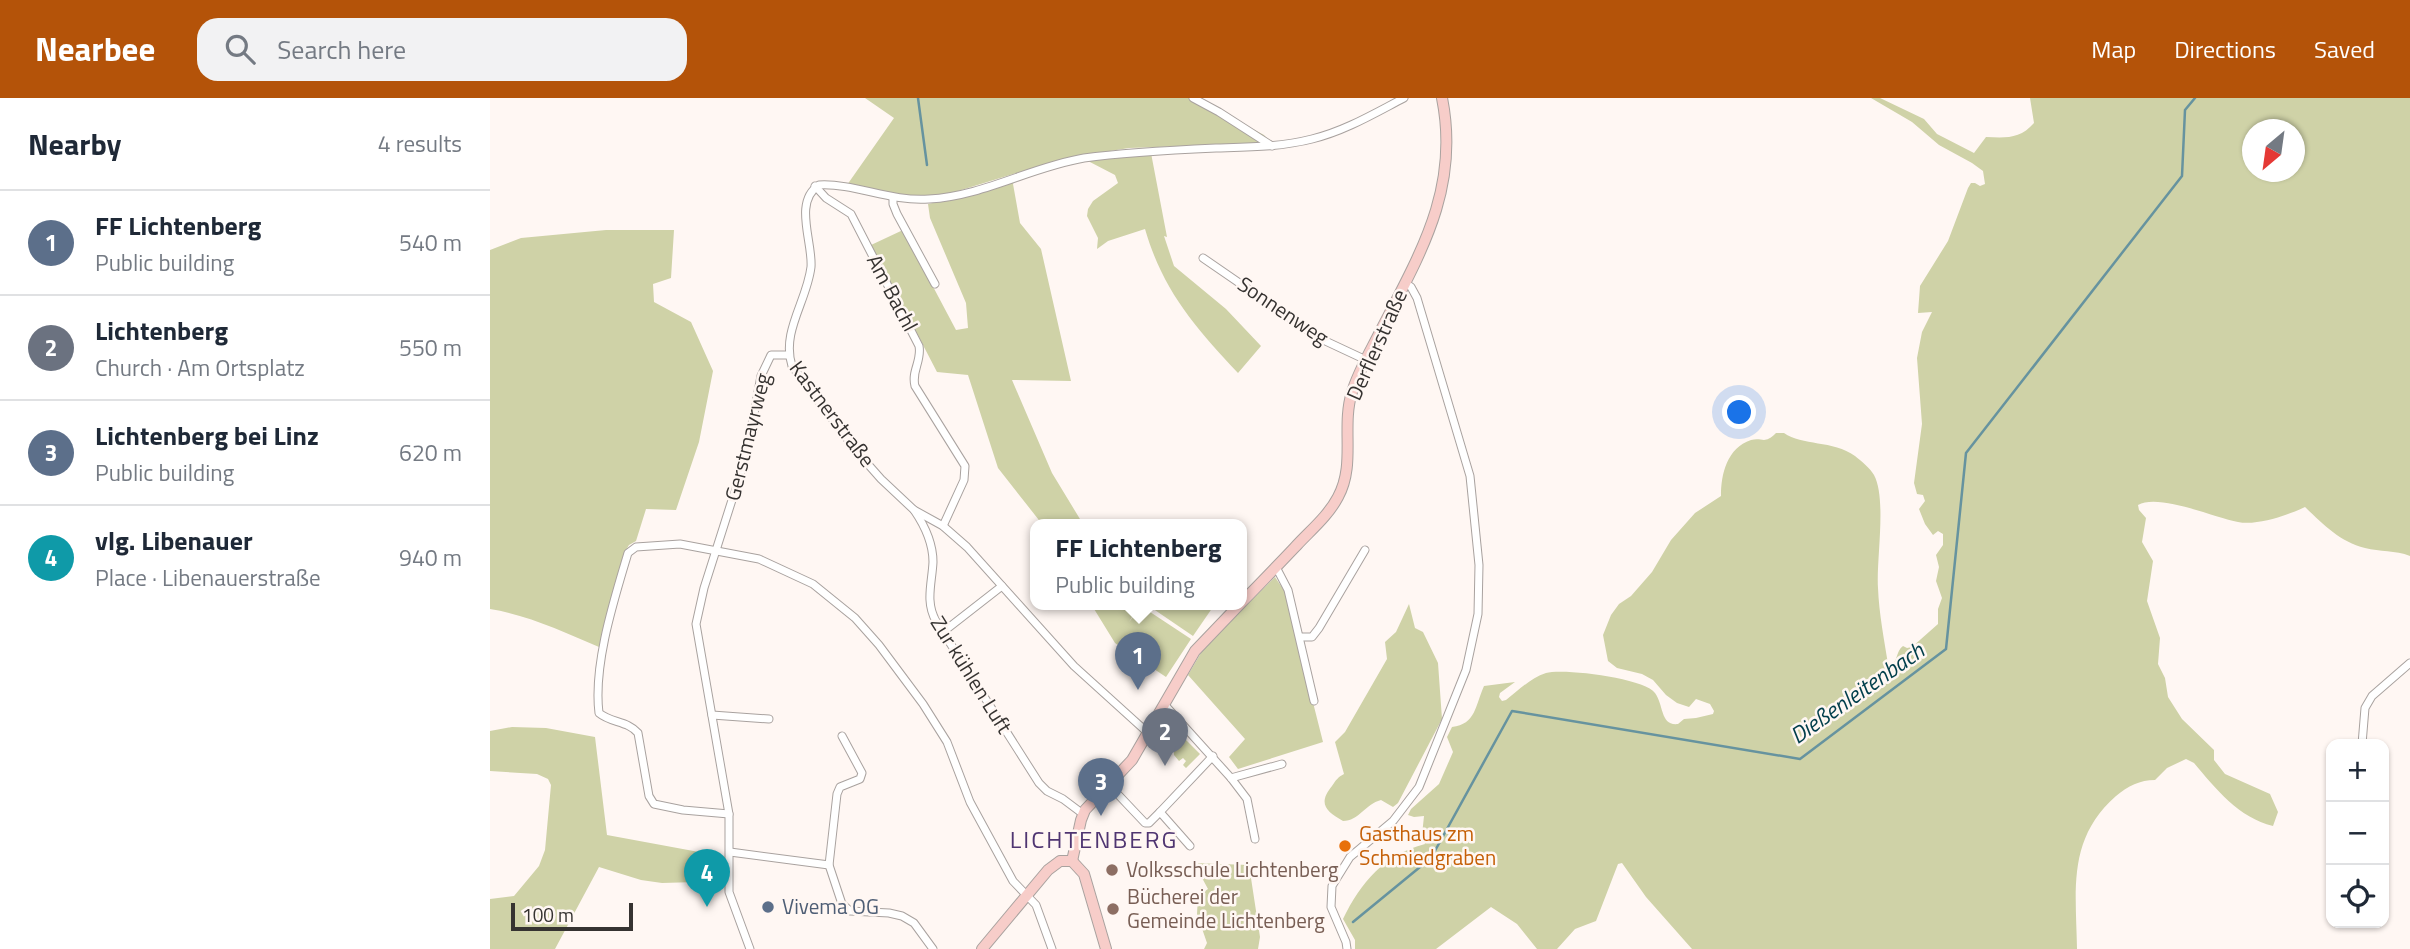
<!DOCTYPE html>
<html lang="en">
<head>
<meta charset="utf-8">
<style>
	body { margin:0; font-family:"Titillium Web",sans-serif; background:#f2f2f3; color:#1f2937 }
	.controls { position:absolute; right:21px; bottom:21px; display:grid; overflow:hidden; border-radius:14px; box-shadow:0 2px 5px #0004 }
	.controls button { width:63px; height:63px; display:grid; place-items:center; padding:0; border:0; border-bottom:2px solid #e0e1e3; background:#fff; color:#1f2937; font:35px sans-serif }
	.compass { position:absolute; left:1752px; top:21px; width:63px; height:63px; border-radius:50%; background:#fff; box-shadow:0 2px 5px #0004; rotate:209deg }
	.scale { position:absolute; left:21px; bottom:18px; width:122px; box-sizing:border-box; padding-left:7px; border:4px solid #363331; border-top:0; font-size:19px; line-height:24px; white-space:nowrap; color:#363331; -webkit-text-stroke:5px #fff7f3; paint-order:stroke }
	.you { position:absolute; left:1250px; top:315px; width:24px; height:24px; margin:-18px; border:5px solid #fff; border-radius:50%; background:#1a73e8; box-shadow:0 0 0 10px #1a73e833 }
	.badge { display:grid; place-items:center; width:46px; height:46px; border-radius:50%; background:#b45309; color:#fff; font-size:23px; font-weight:700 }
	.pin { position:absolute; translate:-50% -58px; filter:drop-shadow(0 2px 4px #0008) }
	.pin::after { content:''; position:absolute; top:37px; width:24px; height:21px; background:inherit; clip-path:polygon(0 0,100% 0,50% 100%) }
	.popup { position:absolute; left:540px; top:421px; width:217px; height:91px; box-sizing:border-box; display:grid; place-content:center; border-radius:14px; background:#fff; filter:drop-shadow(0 2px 5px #0005); font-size:23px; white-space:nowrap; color:#747a83 }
	.popup b { font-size:26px; color:#1f2937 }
	.popup::after { content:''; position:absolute; left:50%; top:100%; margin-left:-14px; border:14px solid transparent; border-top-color:#fff }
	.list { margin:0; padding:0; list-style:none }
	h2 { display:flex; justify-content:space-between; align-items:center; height:91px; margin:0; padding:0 28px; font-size:30px }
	h2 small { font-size:23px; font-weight:400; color:#747a83 }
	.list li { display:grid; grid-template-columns:46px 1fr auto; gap:21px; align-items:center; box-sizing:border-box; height:105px; padding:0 28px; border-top:2px solid #e0e1e3 }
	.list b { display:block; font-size:26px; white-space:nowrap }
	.list p { margin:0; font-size:23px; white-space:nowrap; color:#747a83 }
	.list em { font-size:23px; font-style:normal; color:#747a83 }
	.icon { flex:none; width:38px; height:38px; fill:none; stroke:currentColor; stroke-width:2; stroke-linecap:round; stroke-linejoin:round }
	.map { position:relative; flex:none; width:1920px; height:851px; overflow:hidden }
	header { display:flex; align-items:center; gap:42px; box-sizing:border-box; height:98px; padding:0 35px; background:#b45309; color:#fff }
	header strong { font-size:33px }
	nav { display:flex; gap:38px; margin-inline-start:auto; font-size:24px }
	.search { width:490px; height:63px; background:#f2f2f3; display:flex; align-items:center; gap:18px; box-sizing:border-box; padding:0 24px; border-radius:21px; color:#747a83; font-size:26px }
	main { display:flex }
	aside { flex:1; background:#fff }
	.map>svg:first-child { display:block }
</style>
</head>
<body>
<header>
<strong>Nearbee</strong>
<div class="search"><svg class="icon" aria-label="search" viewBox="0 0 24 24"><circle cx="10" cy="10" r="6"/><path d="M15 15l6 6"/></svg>Search here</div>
<nav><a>Map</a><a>Directions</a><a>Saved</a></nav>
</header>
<main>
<aside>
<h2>Nearby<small>4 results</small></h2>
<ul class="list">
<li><span class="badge" style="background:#5c6f8a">1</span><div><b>FF Lichtenberg</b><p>Public building</p></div><em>540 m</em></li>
<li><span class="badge" style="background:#6b7280">2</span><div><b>Lichtenberg</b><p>Church · Am Ortsplatz</p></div><em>550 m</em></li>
<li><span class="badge" style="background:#5c6f8a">3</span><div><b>Lichtenberg bei Linz</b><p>Public building</p></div><em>620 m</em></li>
<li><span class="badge" style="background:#0f9aa8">4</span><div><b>vlg. Libenauer</b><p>Place · Libenauerstraße</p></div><em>940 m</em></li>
</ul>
</aside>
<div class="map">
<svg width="1920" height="851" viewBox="0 0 1920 851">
	<rect width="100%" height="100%" fill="#fff7f3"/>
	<g fill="#cfd2a7" fill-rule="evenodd">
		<polygon points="375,0 705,0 774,37 781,45 639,50 595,57 556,66 455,97 416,98 357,87 404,20"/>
		<path d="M1381,0H1390L1434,21L1447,36L1484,55L1496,39C1516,40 1530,41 1544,25L1540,0H1920V458C1905,452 1890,454 1875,450C1850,444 1833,426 1815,409C1798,417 1767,428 1748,424C1725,420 1669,395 1648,407L1649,412L1656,420L1652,444L1663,463L1657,503L1670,540L1668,566L1675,580L1678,599L1692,621L1724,652V662L1735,676L1780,696L1788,714L1783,728C1749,720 1725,690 1704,665L1696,661L1677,670L1665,682C1650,682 1638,688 1626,698C1577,741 1586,792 1587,851H1202L1156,799L1132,765L1128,766L1106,823L1085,831L1067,851H1047L1027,826L1001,809L946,851H865V842L853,821C871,784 894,757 935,746L932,737L934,718L924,719L918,717L921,711L949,686L963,654L957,639L962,629C986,626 985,608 994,588L1025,584L1010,595L1009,599L1012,603L1016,602C1028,593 1040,580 1056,575C1073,570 1155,580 1165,595C1174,607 1170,628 1188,626L1194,621L1206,620L1223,616L1224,613L1220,606L1206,601L1199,609L1187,605L1176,597L1163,582L1152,576L1127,570L1118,563L1113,537L1121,517L1129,506L1141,498L1162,474L1181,442L1205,415L1231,398C1231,376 1237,350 1261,342C1273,339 1274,347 1286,335H1294C1312,348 1343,342 1365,358C1371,363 1380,370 1384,377C1397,401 1386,462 1388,490C1389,515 1394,541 1398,566L1402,567C1408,562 1406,553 1413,548L1417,550L1422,549L1448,526V511L1452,500L1446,483L1449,469L1446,457L1453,447V436L1448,433L1443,437L1435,426L1429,411L1435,403L1433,397L1427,396L1424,385L1432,326L1427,260L1432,234L1442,214L1428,215L1430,188L1458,143L1478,90L1481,85H1485L1490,88L1495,86L1493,73L1482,65L1449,47L1422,24ZM1762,32H1804V74H1762Z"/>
		<path d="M661,55L677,139L674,138L684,168L736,211L771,248L748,275C705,229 673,193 655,131L618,143L607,151L608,140L597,118L598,111L603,103L628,85L625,77L598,63Z"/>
		<polygon points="525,82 523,86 530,125 551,151 581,283 522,282 562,375 593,426 552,426 508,370 478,277 447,274 381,147 413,132 466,232 478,230 476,205 440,120 438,106 471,99"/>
		<path d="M116,132H184L181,180L163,186L164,204L201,224L223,273L209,344L186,412L156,411L146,443L139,447L136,452L109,549C74,534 38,517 0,511V152L31,140Z"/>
		<polygon points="785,479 795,494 833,644 748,671 739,659 755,641 698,577 715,548"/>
		<polygon points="601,506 650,506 639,524 651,508 701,541 676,579 625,545"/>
		<polygon points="656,506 725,506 703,538"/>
		<path d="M919,506L925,530L933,534L948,565L952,621L908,705L903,709L891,702C875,706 869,723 853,723C835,713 828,705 842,688C846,682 848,679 854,676L845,644L855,634L897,561L895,544L906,534Z"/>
		<polygon points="678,624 710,656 696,670 693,667 696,663 693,660 689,663 684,657 684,651 672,637"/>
		<polygon points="22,629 56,630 105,639 117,737 236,759 234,784 227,788 206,784 172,785 151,782 109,769 65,851 0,851 0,801 24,798 49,768 55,752 61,687 58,681 47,676 0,673 0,633"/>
		<polygon points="704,765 759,767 770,839 768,851 714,851 717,845 707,816 708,798 718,791"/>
	</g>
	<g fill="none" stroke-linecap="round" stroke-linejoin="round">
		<g stroke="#66939f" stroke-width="2.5">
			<polyline points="428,0 437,67"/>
			<polyline points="863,824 941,760 1022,613 1310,661 1456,551 1476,355 1692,78 1695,12 1705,0"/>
		</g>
		<g stroke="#a9a29f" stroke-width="9">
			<g id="street">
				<polyline points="703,0 729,14 782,48"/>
				<path d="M325,88L336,100L361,116L429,248C432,263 421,273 425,288L475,368L474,382L453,428"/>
				<polyline points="403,100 403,106 407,116 445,186"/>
				<polyline points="713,160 829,240 876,262"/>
				<path d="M424,412C435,428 443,445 443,464C442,485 435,504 446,523L549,685L557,693L573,701L593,716"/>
				<polyline points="786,469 798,492 824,603"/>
				<polyline points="453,534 512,488"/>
				<polyline points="810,539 822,539 829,530 875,452"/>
				<polyline points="674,606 741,680 757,701 765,741"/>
				<polyline points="222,617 279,621"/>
				<path d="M658,635L584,568L477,449L453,428L424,412L391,381L368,355L302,268C291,234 317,203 321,169C323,144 303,104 329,87C365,85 400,104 439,101C493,98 541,69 594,60C638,54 682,52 726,50C758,49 791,49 822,41C855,33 885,15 914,0"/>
				<polyline points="352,638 372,675 370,681 350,689 347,696 339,767 352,806 360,813 399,815 412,818 424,825 443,851"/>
				<polyline points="1872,646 1875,610 1882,598 1920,565"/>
				<polyline points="741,680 792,666"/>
				<polyline points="619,687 655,725 659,725 670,714"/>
				<path d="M239,716L193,712L164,706L159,698L148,635C138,623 121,625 109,615C103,567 124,502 138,455L146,449L190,446L269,461L323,486L365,520L389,547L433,606L457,644L480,704L523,783L546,807L562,851"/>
				<polyline points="700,748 670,714 723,658"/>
				<polyline points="240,754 339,767"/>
				<polyline points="260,851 239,794 239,716 206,526 214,490 256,358 271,278 281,257 298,257"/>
				<polyline points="857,851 856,844 841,809 842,788 860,759 903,723 929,689 976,572 988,516 989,467 980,378 927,200 921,189 915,185"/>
			</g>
		</g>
		<g stroke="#a9a29f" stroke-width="12">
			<g id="secondary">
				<path d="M751,505C770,486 788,467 807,447C821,432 838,418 848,399C866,366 851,329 862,294C869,272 881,252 891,232C931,154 970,90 952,0"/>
				<polyline points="582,763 591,722 595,712 642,662 705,553 750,506"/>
				<polyline points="582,763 594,776 616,851"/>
				<polyline points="492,851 558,772 570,763 582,763"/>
			</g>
		</g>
		<use href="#street" stroke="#fff" stroke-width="7"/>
		<use href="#secondary" stroke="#f7cdc9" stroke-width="10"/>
	</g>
	<circle fill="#e8710a" stroke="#fff7f3" stroke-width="2.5" cx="855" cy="748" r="7"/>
	<g fill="#8d6e63" stroke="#fff7f3" stroke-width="2.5">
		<circle cx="622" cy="772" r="7"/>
		<circle cx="623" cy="811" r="7"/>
	</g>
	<circle fill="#5c6f8a" stroke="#fff7f3" stroke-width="2.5" cx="278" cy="809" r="7"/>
	<g text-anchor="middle" stroke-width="5" stroke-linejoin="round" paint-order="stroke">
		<g font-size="21" fill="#363331" stroke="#fff7f3">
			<text transform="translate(402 195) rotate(62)" y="7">Am Bachl</text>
			<text transform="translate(793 213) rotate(34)" y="7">Sonnenweg</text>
			<text transform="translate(887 247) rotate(-66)" y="7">Derflerstraße</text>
			<text transform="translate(342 316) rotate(53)" y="7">Kastnerstraße</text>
			<text transform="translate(258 339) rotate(-76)" y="7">Gerstmayrweg</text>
			<text transform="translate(481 577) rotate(58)" y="7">Zur kühlen Luft</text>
		</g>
		<g font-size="21" fill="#c56008" stroke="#fff7f3" text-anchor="start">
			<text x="869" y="743">Gasthaus zm<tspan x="869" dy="24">Schmiedgraben</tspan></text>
		</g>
		<g font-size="21" fill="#785e54" stroke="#fff7f3" text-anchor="start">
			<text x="636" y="779">Volksschule Lichtenberg</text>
			<text x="637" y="806">Bücherei der<tspan x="637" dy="24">Gemeinde Lichtenberg</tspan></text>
		</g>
		<g font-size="21" fill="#4e5e75" stroke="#fff7f3" text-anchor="start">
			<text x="292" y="816">Vivema OG</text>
		</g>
		<g font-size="23" font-style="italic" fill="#003e4b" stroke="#fff7f3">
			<text transform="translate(1367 595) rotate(-35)" y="8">Dießenleitenbach</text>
		</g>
		<g font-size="24" letter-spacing="2" fill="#4f3571" stroke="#fff7f3">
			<text x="604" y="750">LICHTENBERG</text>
		</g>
	</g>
</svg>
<div class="controls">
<button>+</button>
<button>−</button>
<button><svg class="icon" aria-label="locate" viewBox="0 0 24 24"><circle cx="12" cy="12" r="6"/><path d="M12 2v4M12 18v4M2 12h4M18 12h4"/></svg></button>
</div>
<svg class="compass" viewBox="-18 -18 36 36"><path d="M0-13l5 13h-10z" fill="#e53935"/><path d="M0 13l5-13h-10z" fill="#747a83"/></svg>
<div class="scale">100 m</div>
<div class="you"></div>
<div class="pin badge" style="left:648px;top:592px;background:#5c6f8a">1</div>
<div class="popup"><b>FF Lichtenberg</b>Public building</div>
<div class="pin badge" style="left:675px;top:668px;background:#6b7280">2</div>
<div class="pin badge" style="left:611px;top:718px;background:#5c6f8a">3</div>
<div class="pin badge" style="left:217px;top:809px;background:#0f9aa8">4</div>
</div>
</main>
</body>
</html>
